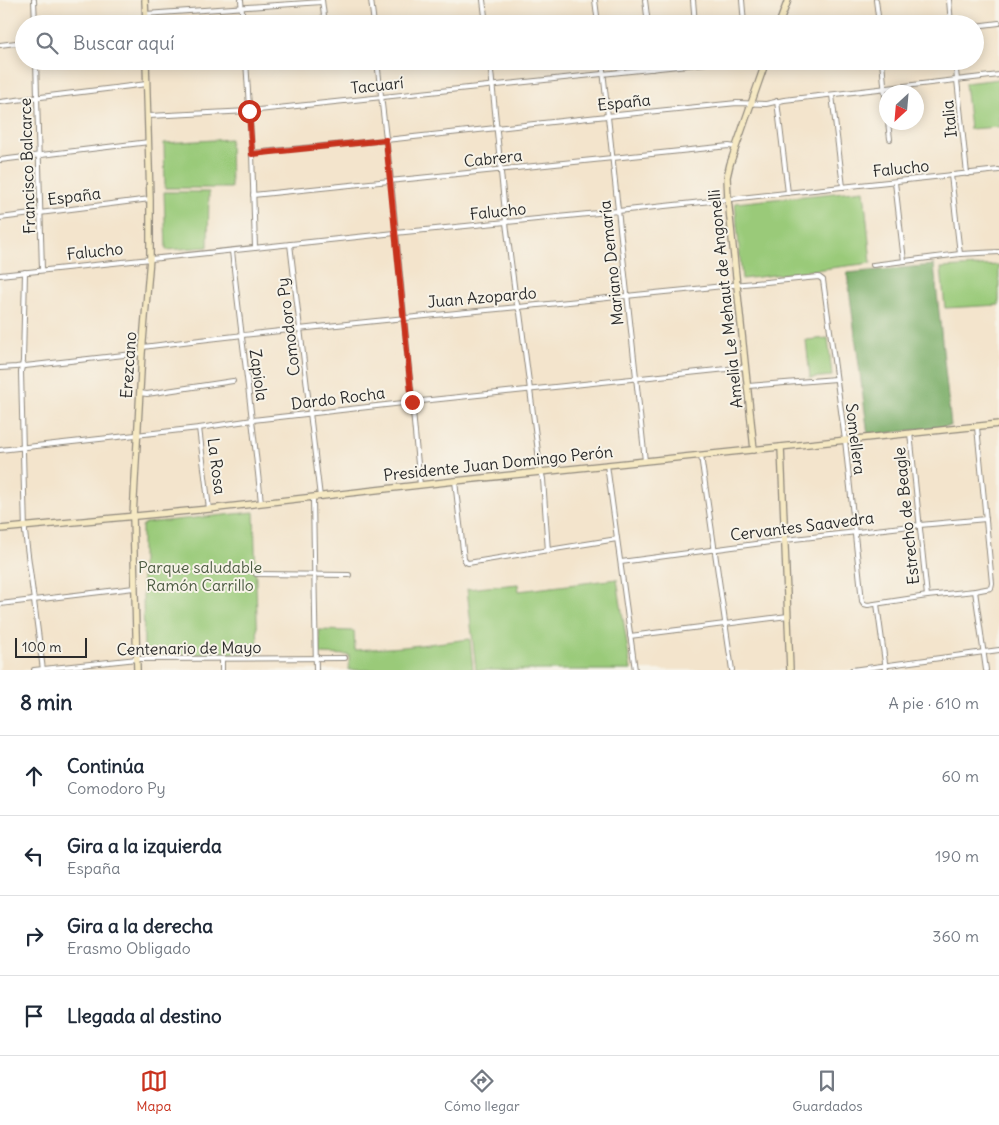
<!DOCTYPE html>
<html lang="es">
<head>
<meta charset="utf-8">
<style>
	body { margin:0; font-family:Delius,sans-serif; background:#f2f2f3; color:#1f2937 }
	.compass { position:absolute; left:879px; top:85px; width:45px; height:45px; border-radius:50%; background:#fff; box-shadow:0 2px 12px #0003; rotate:206deg }
	.scale { position:absolute; left:15px; bottom:12px; width:72px; box-sizing:border-box; padding-left:5px; border:2px solid #2b2b2b; border-top:0; font-size:14px; line-height:18px; white-space:nowrap; color:#2b2b2b; -webkit-text-stroke:4px #f7f3e8; paint-order:stroke }
	.stop { position:absolute; width:15px; height:15px; margin:-11px; border:4px solid #c8321e; border-radius:50%; background:#fff }
	.stop.end { background:#c8321e; border-color:#fff; box-shadow:0 1px 5px #0008 }
	.list { margin:0; padding:0; list-style:none }
	h2 { display:flex; justify-content:space-between; align-items:center; height:65px; margin:0; padding:0 20px; font-size:21px }
	h2 small { font-size:16px; font-weight:400; color:#747a83 }
	.list li { display:grid; grid-template-columns:32px 1fr auto; gap:15px; align-items:center; box-sizing:border-box; height:80px; padding:0 20px; border-top:1px solid #e0e1e3 }
	.list b { display:block; font-size:19px; white-space:nowrap }
	.list p { margin:0; font-size:16px; white-space:nowrap; color:#747a83 }
	.list em { font-size:16px; font-style:normal; color:#747a83 }
	.icon { flex:none; width:28px; height:28px; fill:none; stroke:currentColor; stroke-width:2; stroke-linecap:round; stroke-linejoin:round }
	.map { position:relative; flex:none; width:999px; height:670px; overflow:hidden }
	.search { position:absolute; background:#fff; box-shadow:0 2px 12px #0003; left:15px; right:15px; top:15px; height:55px; display:flex; align-items:center; gap:12px; box-sizing:border-box; padding:0 18px; border-radius:28px; color:#747a83; font-size:19px }
	.sheet { height:385px; background:#fff }
	nav { display:flex; justify-content:space-around; align-items:center; box-sizing:border-box; height:70px; border-top:1px solid #e0e1e3; background:#fff; font-size:14px; color:#747a83 }
	nav a { display:grid; justify-items:center; gap:2px }
	nav .on { color:#c8321e }
	.map>svg:first-child { display:block }
</style>
</head>
<body>
<div class="map">
<svg width="999" height="670" viewBox="0 0 999 670">
	<rect width="100%" height="100%" fill="#f7f3e8"/>
	<filter id="ink" filterUnits="userSpaceOnUse"><feTurbulence type="fractalNoise" baseFrequency=".02" numOctaves="2"/><feDisplacementMap in="SourceGraphic" scale="10" xChannelSelector="R" yChannelSelector="G"/><feConvolveMatrix kernelMatrix="1 2 1 2 8 2 1 2 1" color-interpolation-filters="sRGB"/></filter>
	<filter id="wash" filterUnits="userSpaceOnUse"><feTurbulence type="fractalNoise" baseFrequency=".0096" numOctaves="4" result="noise"/><feDisplacementMap in="SourceGraphic" scale="20" xChannelSelector="R" yChannelSelector="G"/><feGaussianBlur stdDeviation="1.12" result="paint"/><feColorMatrix in="noise" values="0 0 0 0 0 0 0 0 0 0 0 0 0 0 0 0 0 1.4 0 .05"/><feComposite in="paint" operator="in"/></filter>
	<g filter="url(#wash)">
		<rect width="100%" height="100%" fill="#f3e4cc"/>
		<g fill="#9aca79" stroke="#627a52">
			<polygon points="999,79 999,127 970,129 965,83"/>
			<polygon points="230,139 231,188 165,188 164,143"/>
			<polygon points="864,190 871,263 742,279 735,203"/>
			<polygon points="164,192 209,192 208,247 166,250"/>
			<polygon points="999,265 999,305 945,308 941,268"/>
			<polygon points="828,338 832,376 810,378 806,340"/>
			<polygon points="254,512 258,653 148,656 144,652 143,592 144,589 142,585 142,526 146,523"/>
			<polygon points="617,579 631,670 476,670 467,589 518,584 519,591"/>
			<polygon points="319,630 354,631 355,650 403,647 470,639 473,670 349,670 349,655 320,654"/>
		</g>
		<polygon fill="#7bae69" stroke="#536c4a" points="934,265 951,426 868,435 847,273"/>
	</g>
	<g filter="url(#ink)">
		<g fill="none" stroke-linecap="round" stroke-linejoin="round">
			<g stroke="#8f887c" stroke-width="6">
				<g id="street">
					<polyline points="34,0 35,24"/>
					<polyline points="241,0 243,24"/>
					<polyline points="322,0 325,24"/>
					<polyline points="371,0 374,24"/>
					<polyline points="483,0 486,24"/>
					<polyline points="595,0 598,24"/>
					<polyline points="645,0 648,24"/>
					<polyline points="693,0 695,24"/>
					<polyline points="742,0 744,24"/>
					<polyline points="876,0 879,24"/>
					<polyline points="949,0 951,24"/>
					<polyline points="145,14 322,2"/>
					<polyline points="578,24 598,22"/>
					<polyline points="975,26 999,23"/>
					<polyline points="0,45 24,42"/>
					<polyline points="36,61 42,270"/>
					<polyline points="246,61 252,153 255,248"/>
					<polyline points="377,61 391,181 420,485"/>
					<polyline points="490,61 506,223 516,301 520,313 540,467 543,479 548,551"/>
					<polyline points="602,61 645,461"/>
					<polyline points="651,61 652,69"/>
					<polyline points="882,61 886,107"/>
					<polyline points="955,61 967,174"/>
					<polyline points="146,63 181,61"/>
					<polyline points="832,95 843,187"/>
					<polyline points="777,101 788,193"/>
					<polyline points="0,102 147,84"/>
					<polyline points="149,116 249,111 726,61"/>
					<polyline points="888,122 890,139"/>
					<polyline points="252,153 386,140 607,116 737,103 766,104 784,100 999,75"/>
					<polyline points="0,160 149,142"/>
					<polyline points="951,175 960,254"/>
					<polyline points="895,182 904,261"/>
					<polyline points="253,195 729,146 735,147"/>
					<polyline points="0,218 150,199"/>
					<polyline points="290,244 320,497"/>
					<path d="M232,251C241,335 253,419 261,503"/>
					<polyline points="873,265 960,254 999,252"/>
					<polyline points="25,272 23,361 21,372 25,532 43,670"/>
					<polyline points="0,275 395,233 618,211 999,170"/>
					<path d="M143,347C268,331 393,319 519,307C619,297 719,286 819,277L823,280L845,440L862,601L864,604L868,605L927,596L975,591L991,588L992,583L977,427"/>
					<polyline points="0,368 16,367 142,353"/>
					<polyline points="748,386 836,379"/>
					<polyline points="140,393 147,394 233,381"/>
					<polyline points="199,428 209,509"/>
					<polyline points="910,433 927,596"/>
					<polyline points="0,450 199,428 253,420 412,402 746,367"/>
					<polyline points="701,456 732,670"/>
					<polyline points="607,465 635,670"/>
					<polyline points="455,481 464,559 466,562 468,563 617,539"/>
					<polyline points="313,498 316,670"/>
					<polyline points="621,562 785,540 920,525 986,519"/>
					<polyline points="256,574 349,575"/>
					<polyline points="975,591 986,670"/>
					<polyline points="0,604 134,588"/>
					<polyline points="877,604 886,670"/>
					<polyline points="630,636 788,616"/>
					<polyline points="222,659 222,670"/>
					<polyline points="34,670 137,659 345,658"/>
					<polyline points="852,670 999,650"/>
				</g>
			</g>
			<g stroke="#8f887c" stroke-width="8">
				<g id="secondary">
					<polyline points="145,0 146,24"/>
					<polyline points="779,24 788,0"/>
					<polyline points="781,447 790,670"/>
					<polyline points="754,450 728,199 727,177 730,164 766,61"/>
					<polyline points="0,529 209,509 455,481 999,424"/>
					<polyline points="137,670 133,516 142,353 150,258 150,199 146,61"/>
				</g>
			</g>
			<use href="#street" stroke="#fff" stroke-width="4"/>
			<use href="#secondary" stroke="#f6e9c3" stroke-width="5.5"/>
		</g>
	</g>
	<g fill="none" stroke-linecap="round" stroke-linejoin="round" filter="url(#ink)">
		<polyline stroke="#c8321e" stroke-width="6" points="249,111 252,154 386,140 412,402"/>
	</g>
	<g text-anchor="middle" stroke-width="4" stroke-linejoin="round" paint-order="stroke">
		<g font-size="16" fill="#2b2b2b" stroke="#f7f3e8">
			<text transform="translate(377 85) rotate(-6)" y="6">Tacuarí</text>
			<text transform="translate(624 102) rotate(-6)" y="6">España</text>
			<text transform="translate(949 119) rotate(-96)" y="6">Italia</text>
			<text transform="translate(493 158) rotate(-6)" y="6">Cabrera</text>
			<text transform="translate(27 166) rotate(-92)" y="6">Francisco Balcarce</text>
			<text transform="translate(901 168) rotate(-6)" y="6">Falucho</text>
			<text transform="translate(74 196) rotate(-7)" y="6">España</text>
			<text transform="translate(498 211) rotate(-6)" y="6">Falucho</text>
			<text transform="translate(95 251) rotate(-6)" y="6">Falucho</text>
			<text transform="translate(611 263) rotate(-96)" y="6">Mariano Demaría</text>
			<text transform="translate(482 297) rotate(-5)" y="6">Juan Azopardo</text>
			<text transform="translate(725 299) rotate(-96)" y="6">Amelia Le Mehaut de Angonelli</text>
			<text transform="translate(288 327) rotate(-97)" y="6">Comodoro Py</text>
			<text transform="translate(128 365) rotate(-86)" y="6">Erezcano</text>
			<text transform="translate(259 375) rotate(82)" y="6">Zapiola</text>
			<text transform="translate(338 398) rotate(-7)" y="6">Dardo Rocha</text>
			<text transform="translate(856 439) rotate(83)" y="6">Somellera</text>
			<text transform="translate(498 463) rotate(-6)" y="6">Presidente Juan Domingo Perón</text>
			<text transform="translate(217 466) rotate(83)" y="6">La Rosa</text>
			<text transform="translate(906 516) rotate(-96)" y="6">Estrecho de Beagle</text>
			<text transform="translate(802 526) rotate(-7)" y="6">Cervantes Saavedra</text>
			<text transform="translate(189 648) rotate(-1)" y="6">Centenario de Mayo</text>
		</g>
		<g font-size="16" fill="#4c5b42" stroke="#f7f3e8">
			<text x="200" y="573">Parque saludable<tspan x="200" dy="18">Ramón Carrillo</tspan></text>
		</g>
	</g>
</svg>
<svg class="compass" viewBox="-18 -18 36 36"><path d="M0-13l5 13h-10z" fill="#e53935"/><path d="M0 13l5-13h-10z" fill="#747a83"/></svg>
<div class="scale">100 m</div>
<div class="stop" style="left:249px;top:111px"></div>
<div class="stop end" style="left:412px;top:402px"></div>
<div class="search"><svg class="icon" aria-label="search" viewBox="0 0 24 24"><circle cx="10" cy="10" r="6"/><path d="M15 15l6 6"/></svg>Buscar aquí</div>
</div>
<section class="sheet">
<h2>8 min<small>A pie · 610 m</small></h2>
<ul class="list">
<li><svg class="icon" aria-label="ahead" viewBox="0 0 24 24"><path d="M12 20V5M6 11l6-6 6 6"/></svg><div><b>Continúa</b><p>Comodoro Py</p></div><em>60 m</em></li>
<li><svg class="icon" aria-label="left" viewBox="0 0 24 24"><path d="M17 20v-9H6M10 6l-5 5 5 5"/></svg><div><b>Gira a la izquierda</b><p>España</p></div><em>190 m</em></li>
<li><svg class="icon" aria-label="right" viewBox="0 0 24 24"><path d="M7 20v-9h11M14 6l5 5-5 5"/></svg><div><b>Gira a la derecha</b><p>Erasmo Obligado</p></div><em>360 m</em></li>
<li><svg class="icon" aria-label="arrive" viewBox="0 0 24 24"><path d="M6 21V4h12l-3 4 3 4H6"/></svg><div><b>Llegada al destino</b></div></li>
</ul>
</section>
<nav>
<a class="on"><svg class="icon" aria-label="map" viewBox="0 0 24 24"><path d="M3 6l6-2 6 2 6-2v14l-6 2-6-2-6 2zM9 4v14M15 6v14"/></svg>Mapa</a>
<a><svg class="icon" aria-label="directions" viewBox="0 0 24 24"><path d="M12 3l9 9-9 9-9-9zM9 14v-3h6M13 9l2 2-2 2"/></svg>Cómo llegar</a>
<a><svg class="icon" aria-label="saved" viewBox="0 0 24 24"><path d="M7 4h10v16l-5-4-5 4z"/></svg>Guardados</a>
</nav>
</body>
</html>
